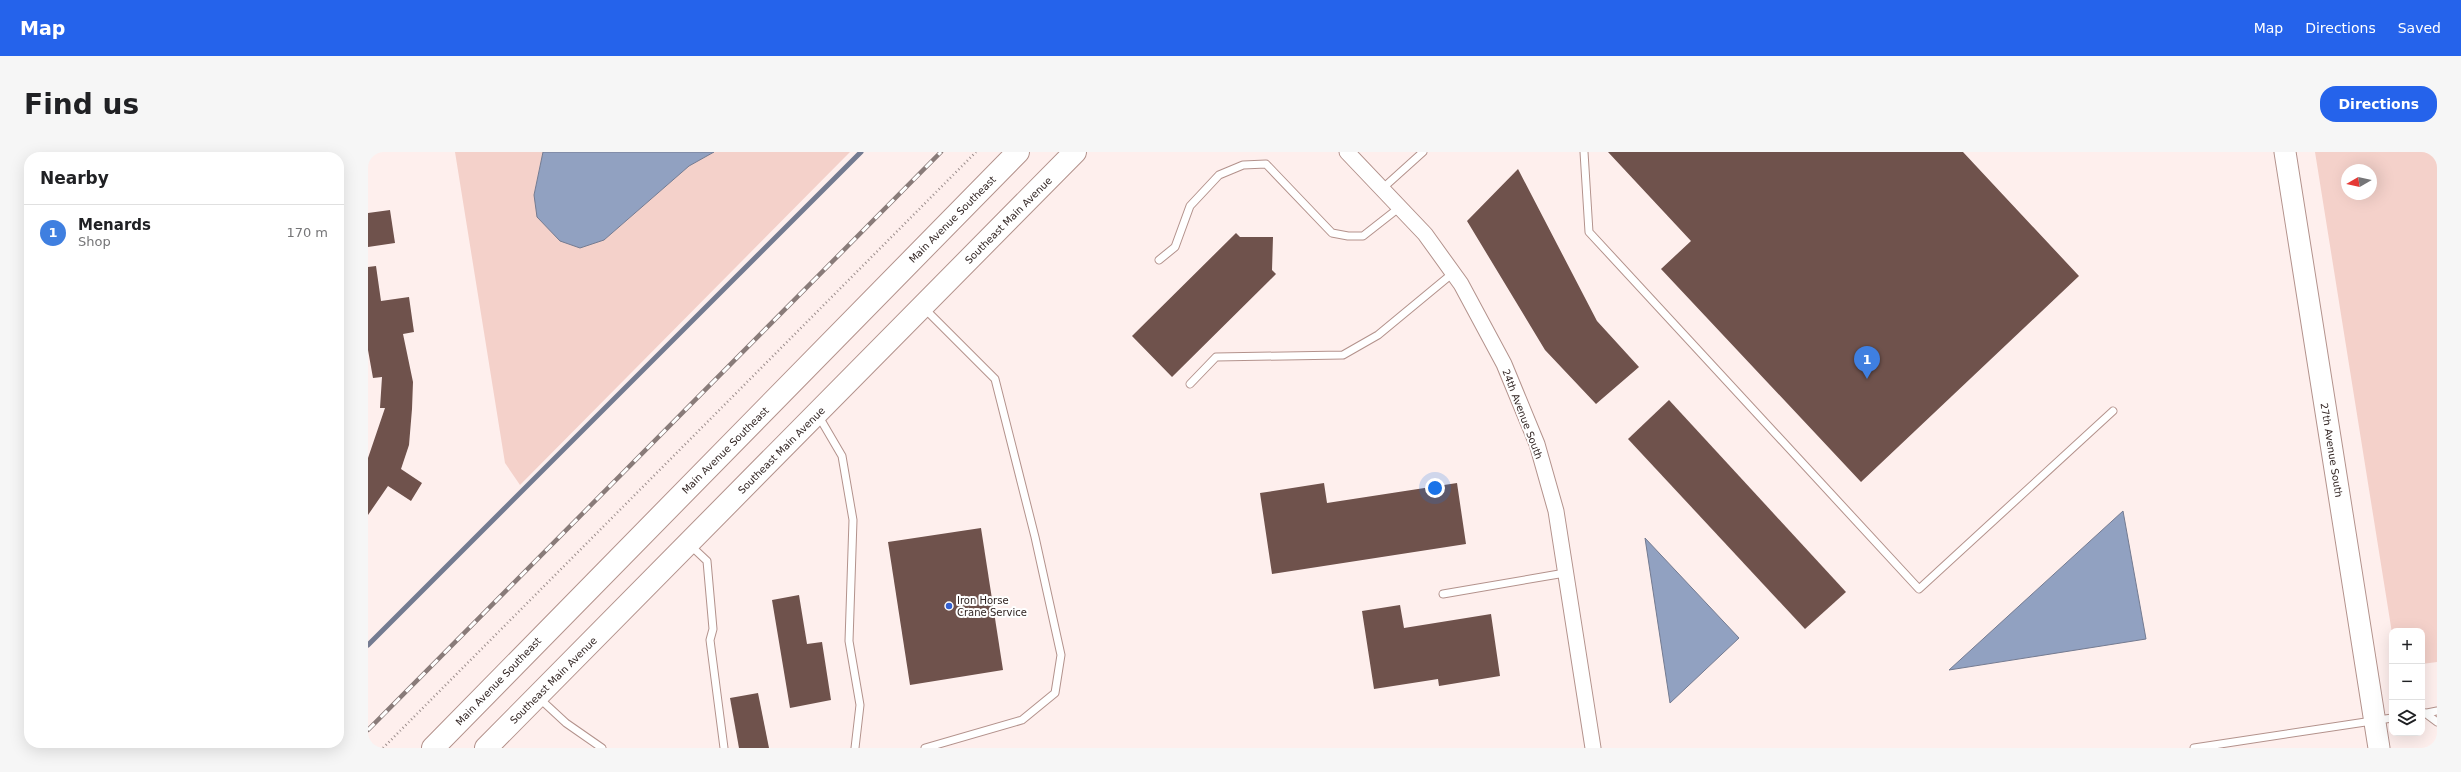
<!DOCTYPE html>
<html lang="en">
<head>
<meta charset="utf-8">
<style>
	body { margin:0; font-family:"DejaVu Sans",sans-serif; background:#f6f6f6; color:#202124 }
	.controls { position:absolute; right:12px; bottom:12px; display:grid; overflow:hidden; border-radius:8px; box-shadow:0 4px 16px #0002 }
	.controls button { width:36px; height:36px; display:grid; place-items:center; padding:0; border:0; border-bottom:1px solid #e0e0e0; background:#fff; color:#202124; font:20px sans-serif }
	.compass { position:absolute; left:1973px; top:12px; width:36px; height:36px; border-radius:50%; background:#fff; box-shadow:0 4px 16px #0002; rotate:261deg }
	.you { position:absolute; left:1067px; top:336px; width:14px; height:14px; margin:-10px; border:3px solid #fff; border-radius:50%; background:#1a73e8; box-shadow:0 0 0 6px #1a73e833 }
	.badge { display:grid; place-items:center; width:26px; height:26px; border-radius:50%; background:#2563eb; color:#fff; font-size:13px; font-weight:700 }
	.pin { position:absolute; translate:-50% -33px; filter:drop-shadow(0 1px 2px #0008) }
	.pin::after { content:''; position:absolute; top:21px; width:14px; height:12px; background:inherit; clip-path:polygon(0 0,100% 0,50% 100%) }
	.list { margin:0; padding:0; list-style:none }
	h2 { display:flex; justify-content:space-between; align-items:center; height:52px; margin:0; padding:0 16px; font-size:17px }
	h2 small { font-size:13px; font-weight:400; color:#757577 }
	.list li { display:grid; grid-template-columns:26px 1fr auto; gap:12px; align-items:center; box-sizing:border-box; height:56px; padding:0 16px; border-top:1px solid #e0e0e0 }
	.list b { display:block; font-size:15px; white-space:nowrap }
	.list p { margin:0; font-size:13px; white-space:nowrap; color:#757577 }
	.list em { font-size:13px; font-style:normal; color:#757577 }
	.icon { flex:none; width:22px; height:22px; fill:none; stroke:currentColor; stroke-width:2; stroke-linecap:round; stroke-linejoin:round }
	.map { position:relative; flex:none; width:2069px; height:596px; overflow:hidden; border-radius:16px }
	header { display:flex; align-items:center; gap:24px; box-sizing:border-box; height:56px; padding:0 20px; background:#2563eb; color:#fff }
	header strong { font-size:19px }
	nav { display:flex; gap:22px; margin-inline-start:auto; font-size:14px }
	.intro { display:flex; align-items:center; justify-content:space-between; box-sizing:border-box; height:96px; padding:0 24px }
	h1 { margin:0; font-size:28px }
	.button { padding:10px 18px; border-radius:16px; background:#2563eb; color:#fff; font-size:14px; font-weight:700 }
	main { display:flex; gap:24px; padding:0 24px }
	aside { flex:1; background:#fff; border-radius:16px; box-shadow:0 4px 16px #0002 }
	.map>svg:first-child { display:block }
</style>
</head>
<body>
<header>
<strong>Map</strong>
<nav><a>Map</a><a>Directions</a><a>Saved</a></nav>
</header>
<div class="intro"><h1>Find us</h1><a class="button">Directions</a></div>
<main>
<aside>
<h2>Nearby<small></small></h2>
<ul class="list">
<li><span class="badge" style="background:#3f7fe0">1</span><div><b>Menards</b><p>Shop</p></div><em>170 m</em></li>
</ul>
</aside>
<div class="map">
<svg width="2069" height="596" viewBox="0 0 2069 596">
	<rect width="100%" height="100%" fill="#feefed"/>
	<g fill="#f4d1ca" fill-rule="evenodd">
		<polygon points="87,0 175,0 166,42 236,88 321,14 346,0 482,0 152,333 137,311"/>
		<path d="M1947,0H2069V510L2054,512V479H2024V481ZM1979,18H2003V42H1979Z"/>
	</g>
	<g fill="#91a1c1" stroke="#747b91">
		<polygon points="175,0 346,0 321,14 236,88 212,96 192,89 169,65 166,43"/>
		<polygon points="1755,359 1778,487 1581,518"/>
		<polygon points="1277,386 1371,486 1302,551"/>
	</g>
	<g fill="none" stroke-linecap="round" stroke-linejoin="round">
		<polyline stroke="#747b91" stroke-width="5" points="0,493 493,0"/>
	</g>
	<g fill="#6f524c">
		<polygon points="1240,0 1595,0 1711,124 1493,330 1293,117 1323,89"/>
		<polygon points="1150,17 1229,169 1271,215 1228,252 1177,198 1099,69"/>
		<polygon points="22,58 27,91 0,95 0,61"/>
		<polygon points="868,81 872,85 905,85 904,118 908,122 804,225 764,184"/>
		<polygon points="8,114 13,149 41,145 46,180 35,182 45,230 44,257 41,293 33,317 54,331 43,349 20,334 0,363 0,306 17,256 12,256 14,225 5,226 0,198 0,115"/>
		<polygon points="1301,248 1478,440 1437,477 1260,287"/>
		<polygon points="956,331 959,351 1089,331 1098,392 904,422 892,341"/>
		<polygon points="613,376 635,518 542,533 520,390"/>
		<polygon points="431,443 439,492 454,490 463,548 422,556 404,448"/>
		<polygon points="1032,453 1036,476 1123,462 1132,524 1071,534 1070,527 1006,537 994,459"/>
		<polygon points="390,541 401,596 371,596 362,546"/>
	</g>
	<g fill="none" stroke-linecap="round" stroke-linejoin="round">
		<g stroke="#b3928c" stroke-width="9">
			<g id="lane">
				<polyline points="1216,0 1221,80 1551,437 1745,259"/>
				<polyline points="1015,36 1055,0"/>
				<polyline points="791,108 807,95 822,54 851,23 875,13 898,12 964,81 980,84 995,84 1032,55"/>
				<polyline points="556,156 627,227 667,385 693,503 687,541 654,568 557,596"/>
				<polyline points="822,232 848,205 975,203 1010,183 1085,121"/>
				<polyline points="450,263 474,304 485,368 481,489 492,553 487,596"/>
				<polyline points="322,393 339,409 345,477 342,488 356,596"/>
				<polyline points="1075,442 1197,421"/>
				<polyline points="171,546 198,571 234,596"/>
				<polyline points="2057,561 2069,570"/>
				<polyline points="2054,562 2069,559"/>
				<polyline points="1826,596 2024,566"/>
			</g>
		</g>
		<g stroke="#b3928c" stroke-width="17">
			<polyline id="street" points="979,0 1057,82 1093,132 1136,212 1169,292 1188,359 1225,596"/>
		</g>
		<g stroke="#b3928c" stroke-width="23">
			<polyline id="secondary" points="1917,0 2011,596"/>
		</g>
		<g stroke="#b3928c" stroke-width="24">
			<g id="primary">
				<polyline points="65,596 650,0"/>
				<polyline points="118,596 707,0"/>
			</g>
		</g>
		<polyline stroke="#9b8d8b" stroke-width="2.5" stroke-dasharray="1 3" stroke-linecap="butt" points="15,596 608,0"/>
		<use href="#lane" stroke="#fff" stroke-width="7"/>
		<use href="#street" stroke="#fff" stroke-width="15"/>
		<use href="#secondary" stroke="#fff" stroke-width="21"/>
		<use href="#primary" stroke="#fff" stroke-width="22"/>
		<g stroke="#897b79" stroke-width="4.5">
			<polyline id="rail" points="0,578 573,0"/>
		</g>
		<use href="#rail" stroke="#fff" stroke-width="3" stroke-dasharray="9" stroke-linecap="butt"/>
	</g>
	<circle fill="#3360d0" stroke="#fff" stroke-width="1.5" cx="581" cy="454" r="4"/>
	<g text-anchor="middle" stroke-width="4" stroke-linejoin="round" paint-order="stroke">
		<g font-size="10" fill="#302321" stroke="#fff">
			<text transform="translate(584 67) rotate(-45)" y="4">Main Avenue Southeast</text>
			<text transform="translate(640 68) rotate(-45)" y="4">Southeast Main Avenue</text>
			<text transform="translate(1155 262) rotate(69)" y="4">24th Avenue South</text>
			<text transform="translate(357 298) rotate(-45)" y="4">Main Avenue Southeast</text>
			<text transform="translate(413 298) rotate(-45)" y="4">Southeast Main Avenue</text>
			<text transform="translate(1964 298) rotate(81)" y="4">27th Avenue South</text>
			<text transform="translate(185 528) rotate(-45)" y="4">Southeast Main Avenue</text>
			<text transform="translate(130 529) rotate(-46)" y="4">Main Avenue Southeast</text>
		</g>
		<g font-size="10" fill="#302321" stroke="#fff" text-anchor="start">
			<text x="589" y="452">Iron Horse<tspan x="589" dy="12">Crane Service</tspan></text>
		</g>
	</g>
</svg>
<div class="controls">
<button>+</button>
<button>−</button>
<button><svg class="icon" aria-label="layers" viewBox="0 0 24 24"><path d="M12 4l9 5-9 5-9-5zM3 14l9 5 9-5"/></svg></button>
</div>
<svg class="compass" viewBox="-18 -18 36 36"><path d="M0-13l5 13h-10z" fill="#e53935"/><path d="M0 13l5-13h-10z" fill="#757577"/></svg>
<div class="you"></div>
<div class="pin badge" style="left:1499px;top:227px;background:#3f7fe0">1</div>
</div>
</main>
</body>
</html>
